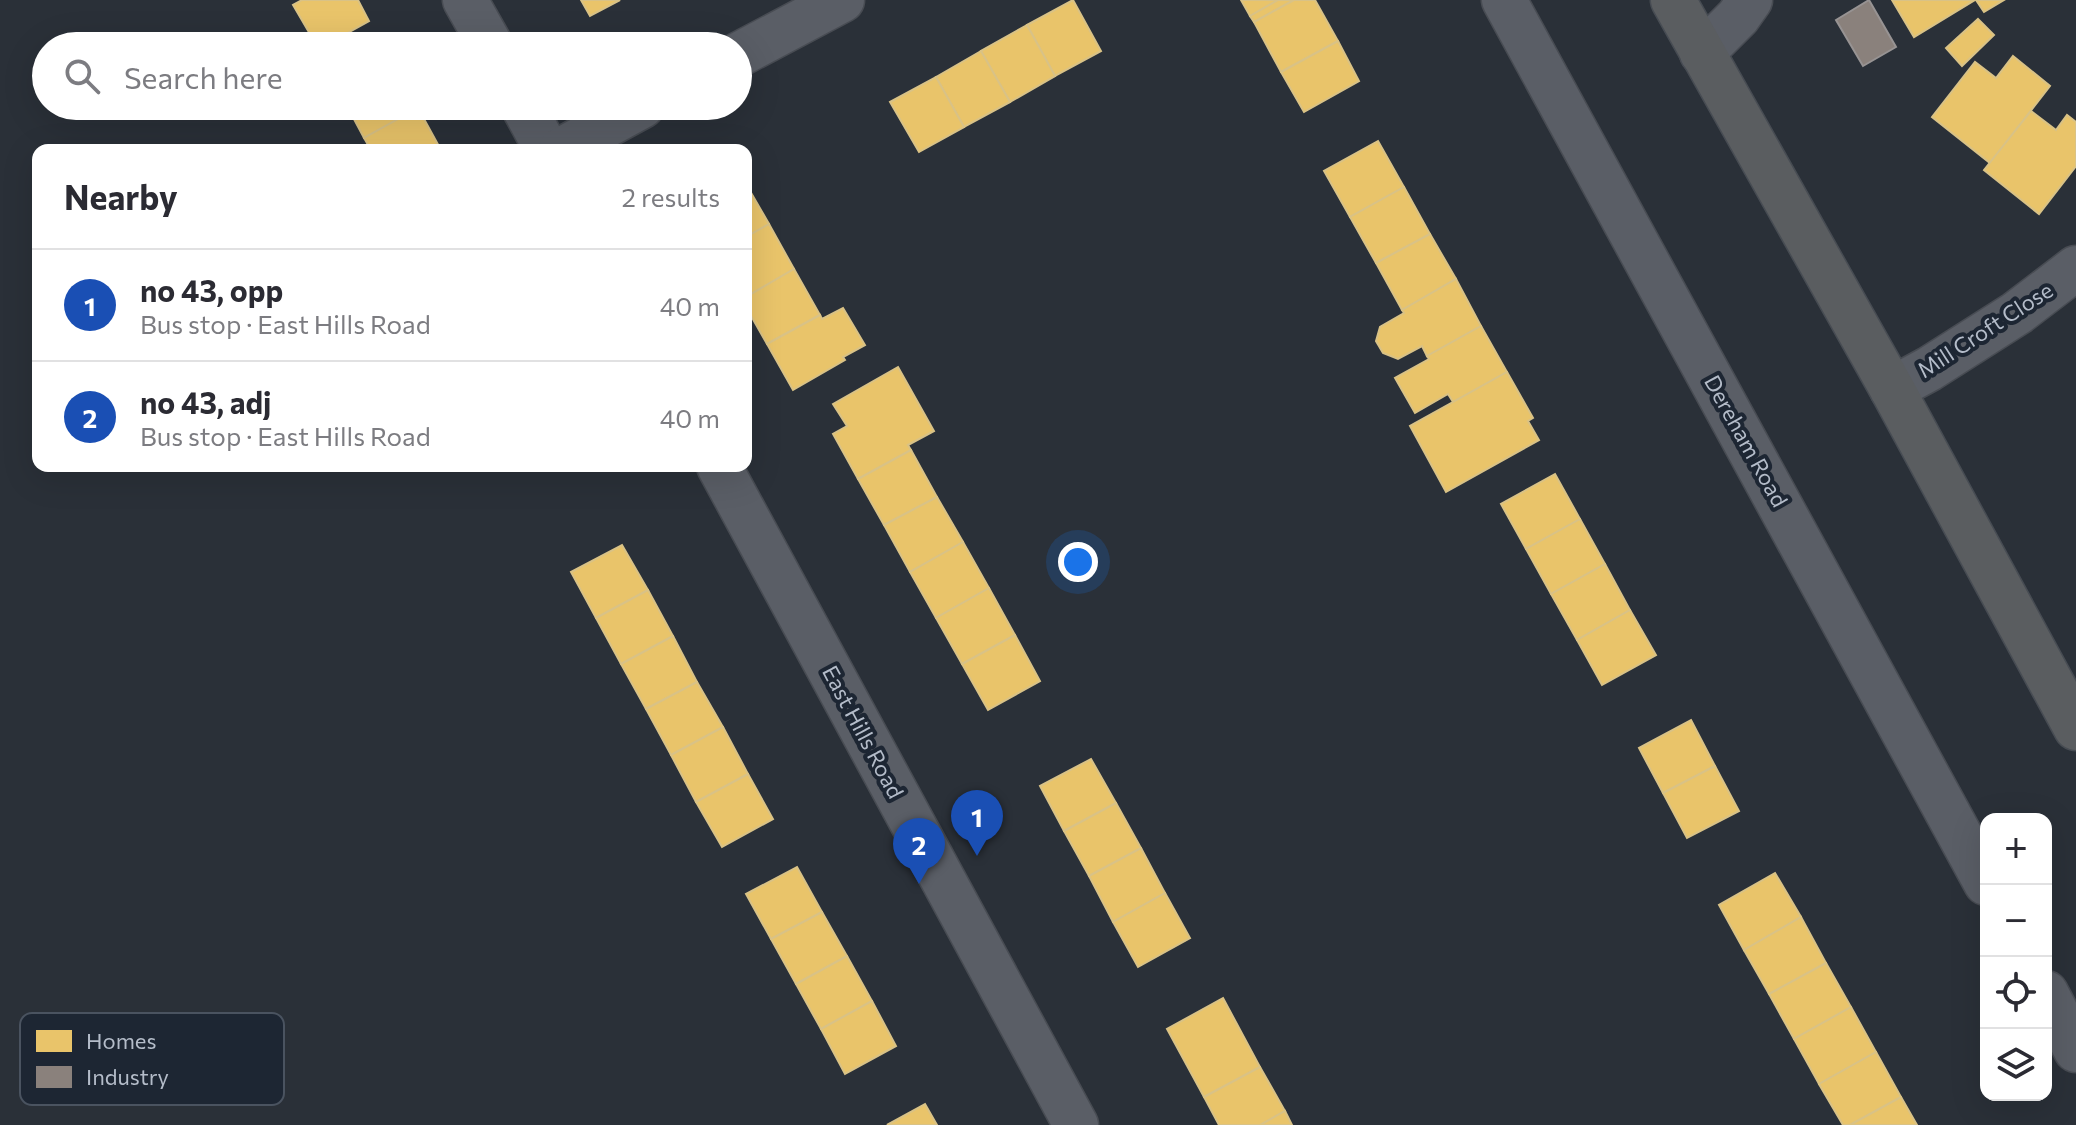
<!DOCTYPE html>
<html lang="en">
<head>
<meta charset="utf-8">
<style>
	body { margin:0; font-family:Commissioner,sans-serif; background:#f7f7f7; color:#2b2b33 }
	.controls { position:absolute; right:24px; bottom:24px; display:grid; overflow:hidden; border-radius:16px; box-shadow:0 8px 32px #0002 }
	.controls button { width:72px; height:72px; display:grid; place-items:center; padding:0; border:0; border-bottom:2px solid #e1e1e2; background:#fff; color:#2b2b33; font:40px sans-serif }
	.you { position:absolute; left:1078px; top:562px; width:28px; height:28px; margin:-20px; border:6px solid #fff; border-radius:50%; background:#1a73e8; box-shadow:0 0 0 12px #1a73e833 }
	.badge { display:grid; place-items:center; width:52px; height:52px; border-radius:50%; background:#1a73e8; color:#fff; font-size:26px; font-weight:700 }
	.pin { position:absolute; translate:-50% -66px; filter:drop-shadow(0 2px 4px #0008) }
	.pin::after { content:''; position:absolute; top:42px; width:28px; height:24px; background:inherit; clip-path:polygon(0 0,100% 0,50% 100%) }
	.list { margin:0; padding:0; list-style:none }
	h2 { display:flex; justify-content:space-between; align-items:center; height:104px; margin:0; padding:0 32px; font-size:34px }
	h2 small { font-size:26px; font-weight:400; color:#7c7c81 }
	.list li { display:grid; grid-template-columns:52px 1fr auto; gap:24px; align-items:center; box-sizing:border-box; height:112px; padding:0 32px; border-top:2px solid #e1e1e2 }
	.list b { display:block; font-size:30px; white-space:nowrap }
	.list p { margin:0; font-size:26px; white-space:nowrap; color:#7c7c81 }
	.list em { font-size:26px; font-style:normal; color:#7c7c81 }
	.icon { flex:none; width:44px; height:44px; fill:none; stroke:currentColor; stroke-width:2; stroke-linecap:round; stroke-linejoin:round }
	.map { position:relative; flex:none; width:2076px; height:1125px; overflow:hidden }
	.search { position:absolute; background:#fff; box-shadow:0 8px 32px #0002; left:32px; top:32px; width:720px; height:88px; display:flex; align-items:center; gap:20px; box-sizing:border-box; padding:0 28px; border-radius:44px; color:#7c7c81; font-size:30px }
	.panel { position:absolute; background:#fff; box-shadow:0 8px 32px #0002; left:32px; top:144px; width:720px; height:328px; border-radius:16px }
	.map>svg:first-child { display:block }
</style>
</head>
<body>
<div class="map">
<svg width="2076" height="1125" viewBox="0 0 2076 1125">
	<rect width="100%" height="100%" fill="#2a3038"/>
	<g fill="#e9c46a" stroke="#d9c286" stroke-width="2">
		<polygon points="302,0 358,0 369,21 324,46 317,46 293,5"/>
		<polygon points="581,0 620,0 590,16"/>
		<polygon points="1073,0 1101,51 1055,76 1027,25"/>
		<polygon points="1241,0 1278,0 1250,16"/>
		<polygon points="1278,0 1294,0 1254,22 1250,16"/>
		<polygon points="1294,0 1315,0 1338,41 1281,72 1254,22"/>
		<polygon points="1892,0 1975,0 1914,37"/>
		<polygon points="1976,0 2004,0 1984,12"/>
		<polygon points="1978,19 1994,35 1962,66 1946,48"/>
		<polygon points="1027,25 1055,76 1010,102 981,51"/>
		<polygon points="1338,41 1359,81 1304,112 1281,72"/>
		<polygon points="981,51 1010,102 964,127 936,77"/>
		<polygon points="2013,56 2050,86 1990,163 1932,117 1975,62 1996,78"/>
		<polygon points="936,77 964,127 919,152 890,102"/>
		<polygon points="347,106 417,106 418,108 364,138"/>
		<polygon points="418,108 441,150 371,150 364,138"/>
		<polygon points="2031,111 2056,130 2067,115 2076,122 2076,166 2039,214 1984,170"/>
		<polygon points="1378,141 1404,187 1350,217 1324,171"/>
		<polygon points="746,184 769,224 746,237"/>
		<polygon points="1404,187 1430,234 1376,263 1350,217"/>
		<polygon points="769,224 794,269 746,297 746,237"/>
		<polygon points="1430,234 1456,279 1402,310 1376,263"/>
		<polygon points="794,269 820,315 767,344 746,307 746,297"/>
		<polygon points="1456,279 1481,326 1427,356 1422,346 1398,359 1383,353 1376,341 1380,327 1404,313 1402,310"/>
		<polygon points="843,308 865,345 843,357 845,360 793,390 767,344 820,315 822,319"/>
		<polygon points="1481,326 1507,372 1453,402 1448,394 1415,413 1395,378 1429,359 1427,356"/>
		<polygon points="898,367 934,431 908,445 911,450 858,479 833,434 847,426 833,404"/>
		<polygon points="1507,372 1533,418 1528,421 1539,440 1446,492 1410,426"/>
		<polygon points="911,450 937,497 884,525 858,479"/>
		<polygon points="1555,474 1580,519 1526,549 1501,504"/>
		<polygon points="937,497 963,542 910,572 884,525"/>
		<polygon points="1580,519 1605,564 1551,594 1526,549"/>
		<polygon points="963,542 989,588 936,618 910,572"/>
		<polygon points="622,545 648,590 596,618 571,572"/>
		<polygon points="1605,564 1630,610 1577,640 1551,594"/>
		<polygon points="989,588 1015,635 962,664 936,618"/>
		<polygon points="648,590 673,636 621,664 596,618"/>
		<polygon points="1630,610 1656,655 1602,685 1577,640"/>
		<polygon points="1015,635 1040,681 988,710 962,664"/>
		<polygon points="673,636 697,682 646,709 621,664"/>
		<polygon points="697,682 723,727 671,755 646,709"/>
		<polygon points="1691,720 1715,766 1663,793 1639,748"/>
		<polygon points="723,727 748,774 696,802 671,755"/>
		<polygon points="1091,759 1116,803 1064,831 1040,786"/>
		<polygon points="1715,766 1739,811 1687,838 1663,793"/>
		<polygon points="748,774 773,819 722,847 696,802"/>
		<polygon points="1116,803 1141,848 1089,876 1064,831"/>
		<polygon points="1141,848 1165,893 1113,922 1089,876"/>
		<polygon points="797,867 822,912 771,939 746,894"/>
		<polygon points="1775,873 1801,917 1744,950 1719,905"/>
		<polygon points="1165,893 1190,938 1138,967 1113,922"/>
		<polygon points="822,912 847,956 796,984 771,939"/>
		<polygon points="1801,917 1826,963 1769,994 1744,950"/>
		<polygon points="847,956 872,1001 821,1029 796,984"/>
		<polygon points="1826,963 1851,1007 1794,1039 1769,994"/>
		<polygon points="1223,998 1260,1067 1204,1097 1167,1029"/>
		<polygon points="872,1001 896,1046 845,1074 821,1029"/>
		<polygon points="1851,1007 1876,1052 1819,1084 1794,1039"/>
		<polygon points="1876,1052 1901,1097 1850,1125 1843,1125 1819,1084"/>
		<polygon points="1260,1067 1285,1111 1260,1125 1219,1125 1204,1097"/>
		<polygon points="1901,1097 1917,1125 1850,1125"/>
		<polygon points="925,1104 937,1125 887,1125"/>
		<polygon points="1285,1111 1292,1125 1260,1125"/>
	</g>
	<polygon fill="#8a817c" stroke="#979393" stroke-width="2" points="1869,0 1896,47 1863,66 1836,20"/>
	<g fill="none" stroke-linecap="round" stroke-linejoin="round">
		<g stroke="#484c53" stroke-width="47">
			<g id="minor">
				<polyline points="465,0 491,46"/>
				<polyline points="1504,0 1986,883"/>
				<polyline points="1702,53 1738,17 1750,0"/>
				<polyline points="738,55 842,0"/>
				<polyline points="523,106 547,150"/>
				<polyline points="561,150 642,106"/>
				<polyline points="1892,389 1929,369 2017,313 2076,268"/>
				<polyline points="719,466 1076,1125"/>
				<polyline points="2046,993 2076,1050"/>
			</g>
		</g>
		<g stroke="#474c53" stroke-width="47">
			<polyline id="highway" points="1673,0 1892,389 2076,728"/>
		</g>
		<use href="#minor" stroke="#5a5e66" stroke-width="44"/>
		<use href="#highway" stroke="#5a5d60" stroke-width="44"/>
	</g>
	<g text-anchor="middle" stroke-width="8" stroke-linejoin="round" paint-order="stroke">
		<g font-size="22" fill="#b4bcc9" stroke="#1d2633">
			<text transform="translate(1985 330) rotate(-33)" y="8">Mill Croft Close</text>
			<text transform="translate(1746 441) rotate(61)" y="8">Dereham Road</text>
			<text transform="translate(863 732) rotate(62)" y="8">East Hills Road</text>
		</g>
	</g>
	<rect x="20" y="1013" width="264" height="92" rx="12" fill="#1d2633" stroke="#4a5360" stroke-width="2"/>
	<rect x="36" y="1030" width="36" height="22" fill="#e9c46a"/>
	<rect x="36" y="1066" width="36" height="22" fill="#8a817c"/>
	<g font-size="22" fill="#b4bcc9">
		<text x="86" y="1049">Homes</text>
		<text x="86" y="1085">Industry</text>
	</g>
</svg>
<div class="controls">
<button>+</button>
<button>−</button>
<button><svg class="icon" aria-label="locate" viewBox="0 0 24 24"><circle cx="12" cy="12" r="6"/><path d="M12 2v4M12 18v4M2 12h4M18 12h4"/></svg></button>
<button><svg class="icon" aria-label="layers" viewBox="0 0 24 24"><path d="M12 4l9 5-9 5-9-5zM3 14l9 5 9-5"/></svg></button>
</div>
<div class="you"></div>
<div class="pin badge" style="left:977px;top:856px;background:#1a4fb4">1</div>
<div class="pin badge" style="left:919px;top:884px;background:#1a4fb4">2</div>
<div class="search"><svg class="icon" aria-label="search" viewBox="0 0 24 24"><circle cx="10" cy="10" r="6"/><path d="M15 15l6 6"/></svg>Search here</div>
<section class="panel">
<h2>Nearby<small>2 results</small></h2>
<ul class="list">
<li><span class="badge" style="background:#1a4fb4">1</span><div><b>no 43, opp</b><p>Bus stop · East Hills Road</p></div><em>40 m</em></li>
<li><span class="badge" style="background:#1a4fb4">2</span><div><b>no 43, adj</b><p>Bus stop · East Hills Road</p></div><em>40 m</em></li>
</ul>
</section>
</div>
</body>
</html>
